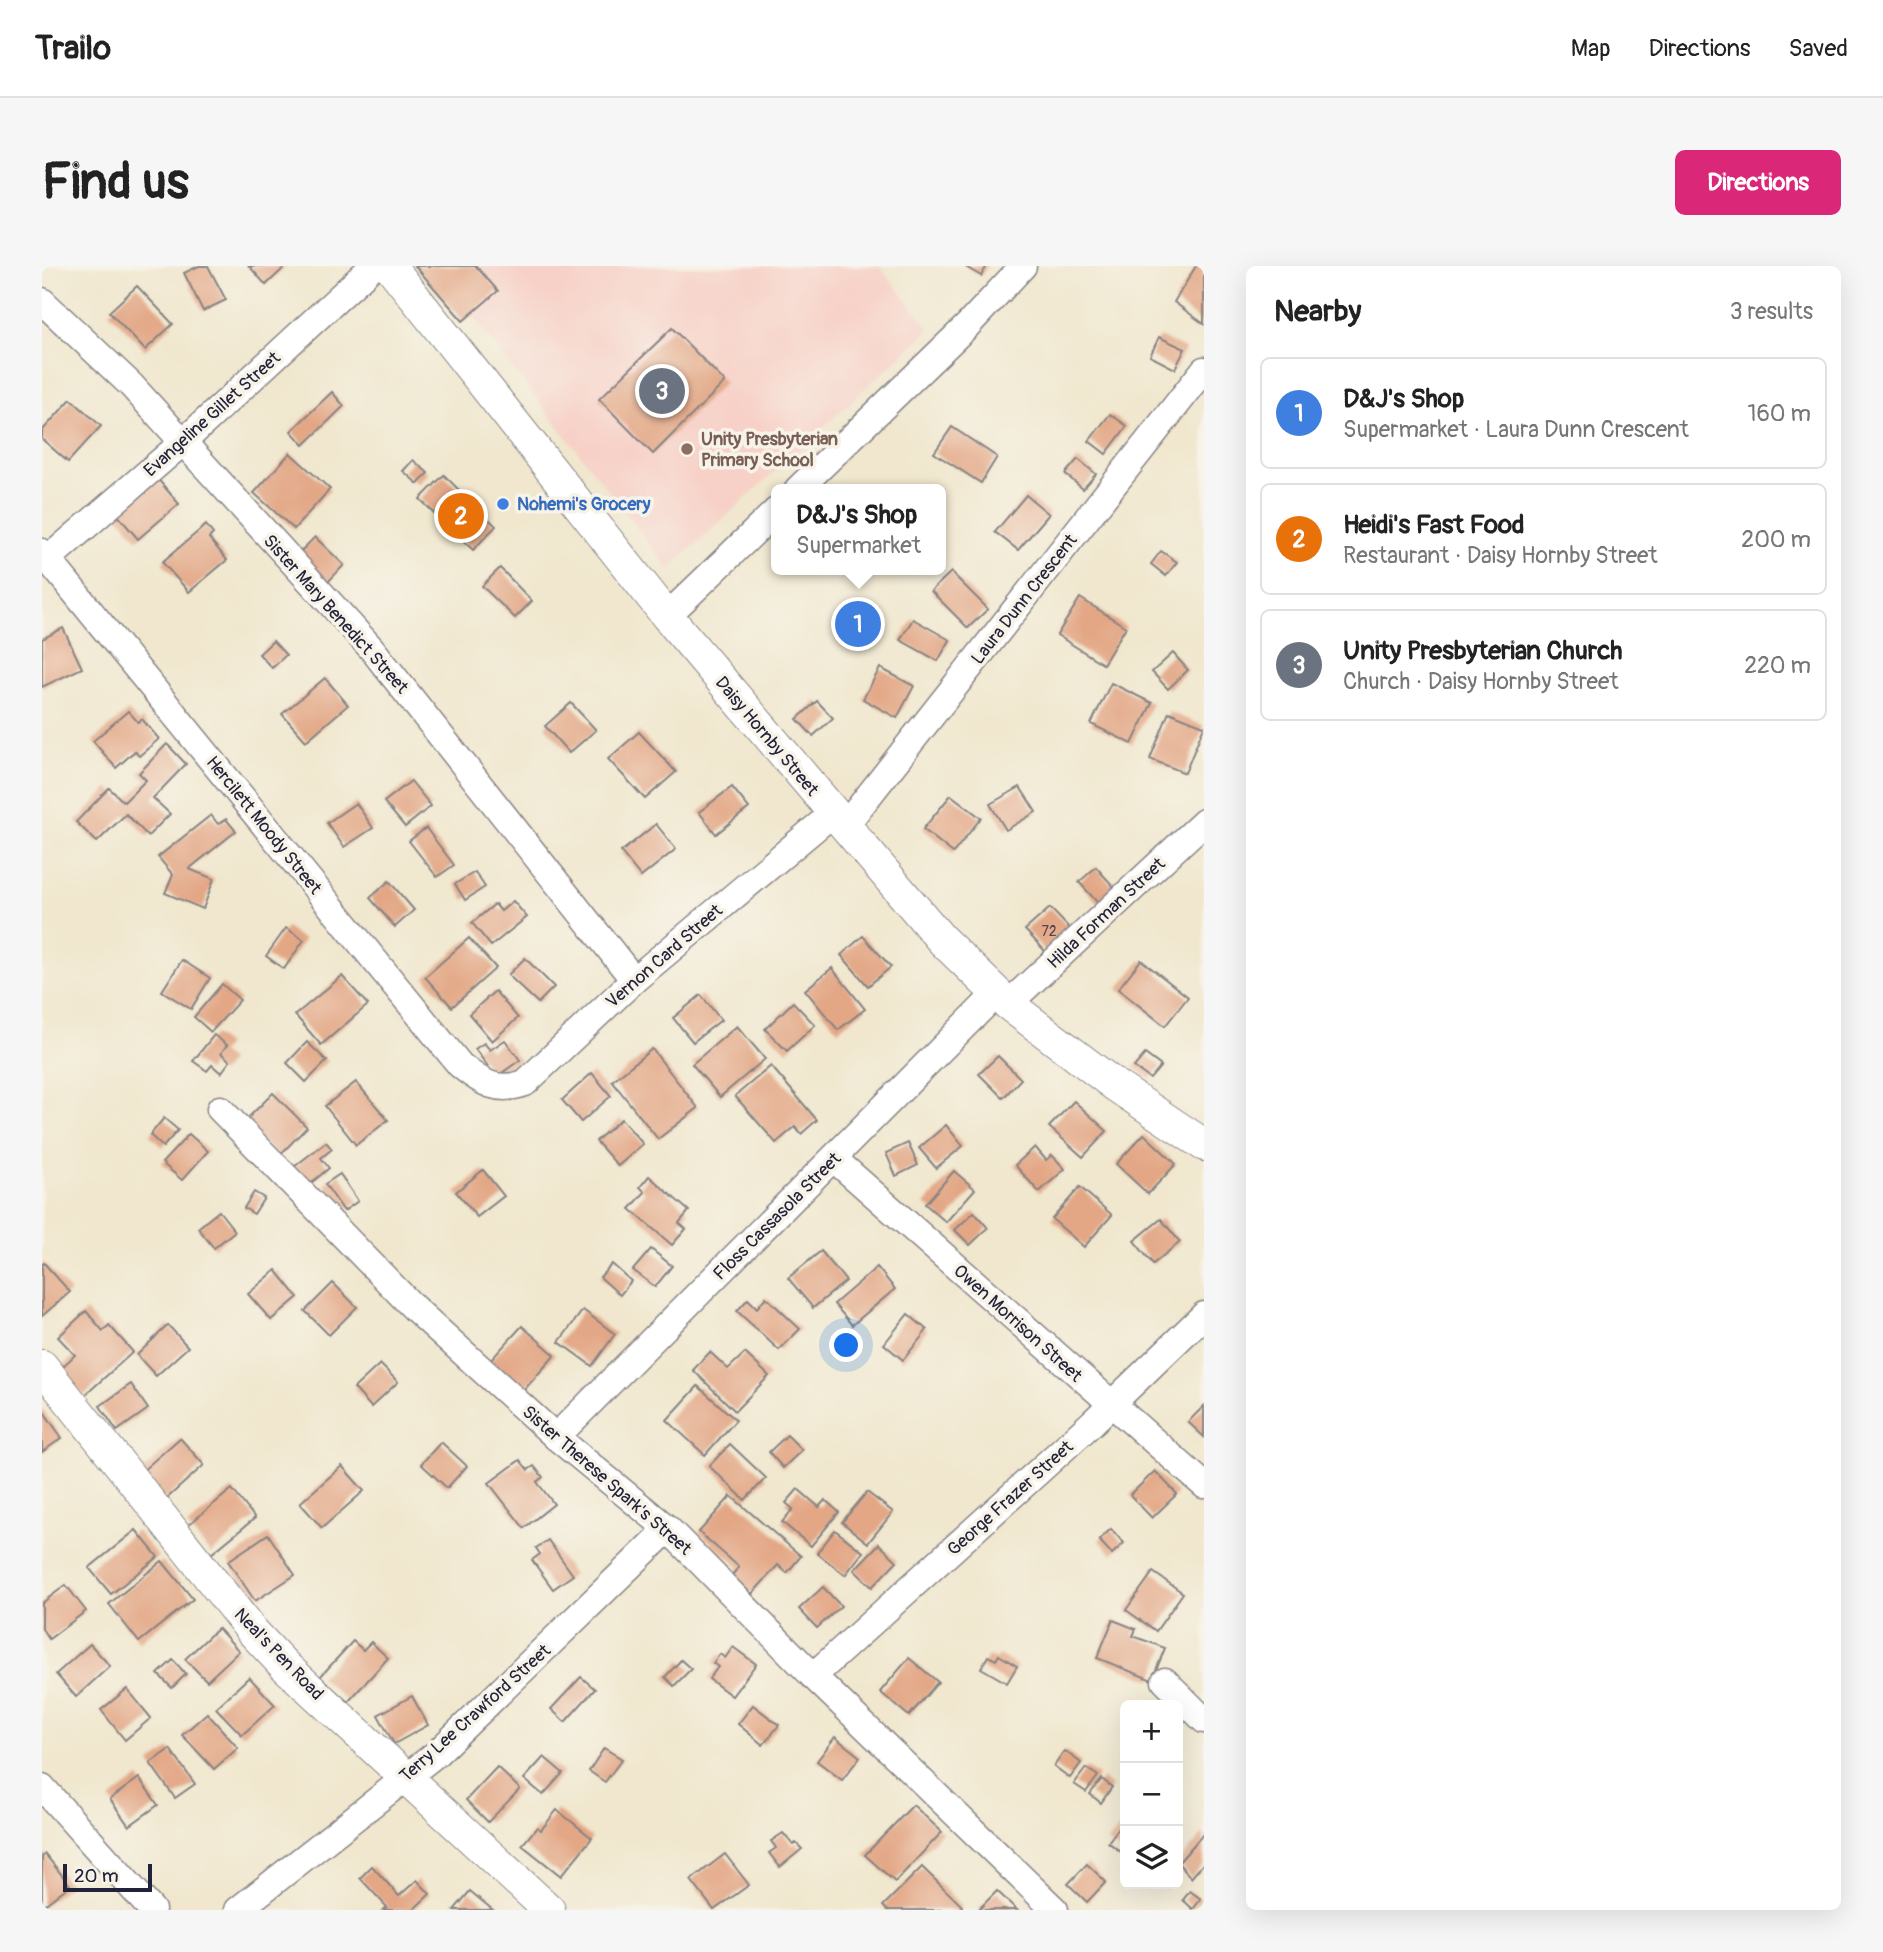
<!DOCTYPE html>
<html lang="en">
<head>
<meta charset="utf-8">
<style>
	body { margin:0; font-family:Pangolin,sans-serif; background:#f6f6f6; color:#222 }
	.controls { position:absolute; right:21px; bottom:21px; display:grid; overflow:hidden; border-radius:10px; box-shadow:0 7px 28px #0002 }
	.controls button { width:63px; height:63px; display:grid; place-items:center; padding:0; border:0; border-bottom:2px solid #e0e0e0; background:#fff; color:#222; font:35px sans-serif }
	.scale { position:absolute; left:21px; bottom:18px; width:89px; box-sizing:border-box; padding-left:7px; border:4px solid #22223b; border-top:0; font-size:19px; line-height:24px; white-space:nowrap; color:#22223b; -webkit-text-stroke:5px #f7f3e8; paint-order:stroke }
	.you { position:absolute; left:805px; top:1080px; width:24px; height:24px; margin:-18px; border:5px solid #fff; border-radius:50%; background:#1a73e8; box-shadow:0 0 0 10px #1a73e833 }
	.badge { display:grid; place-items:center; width:46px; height:46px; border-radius:50%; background:#db2777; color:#fff; font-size:23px; font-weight:700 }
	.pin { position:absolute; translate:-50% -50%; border:4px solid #fff; box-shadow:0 2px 7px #0006 }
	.popup { position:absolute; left:729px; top:218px; width:175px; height:91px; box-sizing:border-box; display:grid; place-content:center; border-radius:10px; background:#fff; filter:drop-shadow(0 2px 5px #0005); font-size:23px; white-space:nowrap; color:#767676 }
	.popup b { font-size:26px; color:#222 }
	.popup::after { content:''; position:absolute; left:50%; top:100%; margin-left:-14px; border:14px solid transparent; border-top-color:#fff }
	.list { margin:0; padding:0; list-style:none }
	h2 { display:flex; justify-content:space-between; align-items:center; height:91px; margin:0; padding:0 28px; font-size:30px }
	h2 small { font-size:23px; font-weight:400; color:#767676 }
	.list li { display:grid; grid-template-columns:46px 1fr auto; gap:21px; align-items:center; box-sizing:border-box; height:112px; margin:0 14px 14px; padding:0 14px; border:2px solid #e0e0e0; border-radius:10px }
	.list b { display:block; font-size:26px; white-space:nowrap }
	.list p { margin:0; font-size:23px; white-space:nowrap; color:#767676 }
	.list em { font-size:23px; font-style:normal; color:#767676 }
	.icon { flex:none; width:38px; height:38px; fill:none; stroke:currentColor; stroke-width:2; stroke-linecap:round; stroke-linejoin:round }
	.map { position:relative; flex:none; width:1162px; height:1644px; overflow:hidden; border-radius:10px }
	header { display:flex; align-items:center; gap:42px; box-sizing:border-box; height:98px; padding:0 35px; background:#fff; border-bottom:2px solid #e0e0e0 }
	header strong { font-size:33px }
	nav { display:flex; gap:38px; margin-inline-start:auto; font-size:24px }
	.intro { display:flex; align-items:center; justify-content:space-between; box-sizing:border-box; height:168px; padding:0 42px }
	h1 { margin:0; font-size:49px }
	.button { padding:18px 32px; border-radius:10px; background:#db2777; color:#fff; font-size:24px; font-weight:700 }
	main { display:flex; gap:42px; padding:0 42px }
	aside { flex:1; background:#fff; border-radius:10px; box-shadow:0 7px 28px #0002 }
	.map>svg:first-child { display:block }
</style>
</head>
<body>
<header>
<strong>Trailo</strong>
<nav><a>Map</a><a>Directions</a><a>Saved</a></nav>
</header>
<div class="intro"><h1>Find us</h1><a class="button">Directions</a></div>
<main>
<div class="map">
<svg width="1162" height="1644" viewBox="0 0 1162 1644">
	<rect width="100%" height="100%" fill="#f7f3e8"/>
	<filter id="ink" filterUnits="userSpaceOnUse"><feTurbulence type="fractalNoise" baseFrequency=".0143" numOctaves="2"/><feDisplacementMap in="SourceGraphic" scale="14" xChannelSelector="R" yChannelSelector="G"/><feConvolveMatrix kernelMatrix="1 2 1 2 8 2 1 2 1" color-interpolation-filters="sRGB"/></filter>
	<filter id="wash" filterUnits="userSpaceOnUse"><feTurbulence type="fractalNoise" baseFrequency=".00686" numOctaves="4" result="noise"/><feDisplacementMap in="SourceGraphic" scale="28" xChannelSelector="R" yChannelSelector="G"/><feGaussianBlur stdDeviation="1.57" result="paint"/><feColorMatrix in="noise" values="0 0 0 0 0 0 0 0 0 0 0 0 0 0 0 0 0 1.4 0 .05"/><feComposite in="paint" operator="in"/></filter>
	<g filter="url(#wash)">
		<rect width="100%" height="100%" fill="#f0e7ce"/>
		<polygon fill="#f7d1c8" points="392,0 837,0 888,63 627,303"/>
		<g id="blocks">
			<g fill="#e3a786">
				<polygon points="157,0 166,0 184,34 161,45 142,7"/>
				<polygon points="207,0 244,0 224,19"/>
				<polygon points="373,0 434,0 456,25 421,55"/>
				<polygon points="922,0 945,0 939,10"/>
				<polygon points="1154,0 1162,0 1162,58 1132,36"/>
				<polygon points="95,20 131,58 103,84 67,46"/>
				<polygon points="630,62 683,116 611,188 557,133"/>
				<polygon points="1117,71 1143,83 1133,103 1108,90"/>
				<polygon points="290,126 302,140 262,179 249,165"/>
				<polygon points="29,133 59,160 26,196 0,173 0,165"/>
				<polygon points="1068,148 1085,160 1064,188 1047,175"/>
				<polygon points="910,161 955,191 939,217 892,187"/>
				<polygon points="248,187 288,223 252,263 212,227"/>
				<polygon points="1036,193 1054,208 1041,223 1023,208"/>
				<polygon points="371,194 386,207 376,218 361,205"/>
				<polygon points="109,205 137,238 96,273 68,240"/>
				<polygon points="402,209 419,226 395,250 378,233"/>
				<polygon points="984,229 1007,248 976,284 953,266"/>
				<polygon points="425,232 454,260 431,284 402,256"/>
				<polygon points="164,259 171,268 167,272 185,294 147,326 120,296"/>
				<polygon points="273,271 302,299 284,318 254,290"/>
				<polygon points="1119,285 1135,296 1124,310 1109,298"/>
				<polygon points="458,302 490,335 473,352 440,320"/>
				<polygon points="909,306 946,343 926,362 889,325"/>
				<polygon points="1038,332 1084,361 1061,398 1015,369"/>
				<polygon points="814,338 832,352 818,370 800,357"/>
				<polygon points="871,353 908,374 896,395 858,374"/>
				<polygon points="21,362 40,402 0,421 0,373"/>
				<polygon points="231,375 244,389 230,402 217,388"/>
				<polygon points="1131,387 1146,404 1126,423 1110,406"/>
				<polygon points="838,402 872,420 855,452 821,433"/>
				<polygon points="283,412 306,439 264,475 240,448"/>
				<polygon points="1069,417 1110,437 1090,478 1049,458"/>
				<polygon points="775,435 791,452 771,470 755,453"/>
				<polygon points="529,437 554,464 527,487 503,460"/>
				<polygon points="86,445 96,456 100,453 117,473 97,490 93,485 74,502 51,475"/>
				<polygon points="1127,446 1162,460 1143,507 1108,493"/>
				<polygon points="597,466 634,506 603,533 566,493"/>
				<polygon points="125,478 144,498 111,532 128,548 106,570 84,548 55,576 34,556 67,522 82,536 104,514 97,507"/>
				<polygon points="369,515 389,540 363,561 342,536"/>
				<polygon points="690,521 707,542 674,568 657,546"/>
				<polygon points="978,521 994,546 964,564 948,538"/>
				<polygon points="909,529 939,552 911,587 881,563"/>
				<polygon points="314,537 331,562 302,581 285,557"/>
				<polygon points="169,549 176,558 184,553 194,565 147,603 172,613 161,643 123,627 131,609 116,591"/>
				<polygon points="614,558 634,583 599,611 579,586"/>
				<polygon points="384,562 412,599 395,611 367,575"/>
				<polygon points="1054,601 1072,621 1056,637 1037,616"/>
				<polygon points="433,606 443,621 423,634 413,618"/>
				<polygon points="347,615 372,644 353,661 328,632"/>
				<polygon points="471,635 485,651 449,680 430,657 453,638 459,645"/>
				<polygon points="1008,642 1031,666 1006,688 983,664"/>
				<polygon points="244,662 262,674 242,703 224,690"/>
				<polygon points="821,670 849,701 826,720 799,689"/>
				<polygon points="427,672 454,702 410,741 383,711"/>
				<polygon points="483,692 512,721 496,737 466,709"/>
				<polygon points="140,694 168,712 149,743 120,725"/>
				<polygon points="1099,694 1146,731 1123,760 1076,723"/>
				<polygon points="790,702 823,743 796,764 763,724"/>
				<polygon points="300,710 326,739 279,779 253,749"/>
				<polygon points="180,718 198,734 169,766 152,751"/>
				<polygon points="453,725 476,752 450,775 427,748"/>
				<polygon points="659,729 679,754 651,776 631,752"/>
				<polygon points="751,736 773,759 745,785 723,763"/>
				<polygon points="695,760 723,793 678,831 650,798"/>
				<polygon points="172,769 185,779 179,787 188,795 179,807 170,799 165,805 151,795"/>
				<polygon points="463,774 478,794 454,811 433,783 442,777 448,784"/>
				<polygon points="265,776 285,795 264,816 245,797"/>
				<polygon points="610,783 656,842 616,873 570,815"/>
				<polygon points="1103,788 1119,800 1108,813 1092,801"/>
				<polygon points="956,790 979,813 961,832 937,808"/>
				<polygon points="729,800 775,854 759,868 753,861 734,877 693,830"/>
				<polygon points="550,807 569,830 539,856 520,834"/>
				<polygon points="314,816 346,854 314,879 283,840"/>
				<polygon points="231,827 265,861 236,891 201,857"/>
				<polygon points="1032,835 1065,865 1041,891 1007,861"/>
				<polygon points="122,852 136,864 121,881 108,869"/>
				<polygon points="579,853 601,878 576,900 554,875"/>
				<polygon points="904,859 921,880 894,902 877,882"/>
				<polygon points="147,868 166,885 140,914 120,897"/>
				<polygon points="1102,868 1134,898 1106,928 1074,898"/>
				<polygon points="284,876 290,883 279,892 287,902 263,922 248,904"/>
				<polygon points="866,877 876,899 854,910 844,887"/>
				<polygon points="993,881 1004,894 1010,889 1023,903 997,926 973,899"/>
				<polygon points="441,904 462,930 435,951 414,926"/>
				<polygon points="912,905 933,923 904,956 883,938"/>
				<polygon points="298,908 316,935 302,945 283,918"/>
				<polygon points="607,910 647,945 637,957 644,963 630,979 588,943 603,926 598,921"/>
				<polygon points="1038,921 1070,949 1042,981 1010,953"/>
				<polygon points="212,926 222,932 212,948 202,942"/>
				<polygon points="177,945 193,965 172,982 156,962"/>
				<polygon points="932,946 946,962 928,979 913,964"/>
				<polygon points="1119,953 1138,976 1111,998 1092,975"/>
				<polygon points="609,983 630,1000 613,1021 591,1004"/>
				<polygon points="779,985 804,1015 771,1042 746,1012"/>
				<polygon points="2,997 28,1026 0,1050 0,999"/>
				<polygon points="570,998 589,1015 578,1029 558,1011"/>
				<polygon points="835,1001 853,1023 810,1059 792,1038"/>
				<polygon points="234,1004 256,1031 229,1054 206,1028"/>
				<polygon points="291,1017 315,1041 287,1069 263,1045"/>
				<polygon points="724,1031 758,1063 737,1084 695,1045 706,1033 715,1042"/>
				<polygon points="541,1044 573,1068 550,1100 517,1076"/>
				<polygon points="44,1045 61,1065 67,1059 91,1086 42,1130 18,1103 33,1089 16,1071"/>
				<polygon points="866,1048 885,1064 861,1094 842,1078"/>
				<polygon points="126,1059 146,1081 114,1110 95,1089"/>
				<polygon points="480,1060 513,1089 482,1124 448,1095"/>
				<polygon points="668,1086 686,1103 703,1087 727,1110 693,1145 651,1104"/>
				<polygon points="338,1098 356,1116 329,1141 312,1122"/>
				<polygon points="89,1118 106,1143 75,1165 58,1140"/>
				<polygon points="656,1120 694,1154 663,1189 625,1154"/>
				<polygon points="1162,1140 1162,1171 1146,1156"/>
				<polygon points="0,1143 20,1172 0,1186"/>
				<polygon points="745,1169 760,1184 741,1202 727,1186"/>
				<polygon points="138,1172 162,1199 123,1234 99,1206"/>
				<polygon points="399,1176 425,1200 405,1222 379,1198"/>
				<polygon points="688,1178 724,1212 703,1234 667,1200"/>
				<polygon points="478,1194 486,1204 492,1200 501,1211 495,1216 512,1238 482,1262 447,1217"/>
				<polygon points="300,1200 322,1225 280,1262 258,1237"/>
				<polygon points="1113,1205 1135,1228 1110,1252 1088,1229"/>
				<polygon points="190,1223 213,1252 169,1288 145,1260"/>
				<polygon points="756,1223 777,1241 783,1234 797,1246 769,1280 740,1256 751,1243 744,1237"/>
				<polygon points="825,1226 851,1246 826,1277 800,1256"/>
				<polygon points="689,1230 759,1290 745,1307 736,1299 710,1328 689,1310 697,1301 657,1266"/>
				<polygon points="1069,1263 1082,1277 1070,1288 1057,1274"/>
				<polygon points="94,1264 116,1291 69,1328 47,1302"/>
				<polygon points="793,1264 821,1286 803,1309 775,1287"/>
				<polygon points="226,1268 253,1309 213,1335 186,1295"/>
				<polygon points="506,1274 531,1309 511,1323 490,1294 498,1288 494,1282"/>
				<polygon points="837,1278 855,1295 830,1321 812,1304"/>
				<polygon points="120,1295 151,1333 97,1376 67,1338"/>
				<polygon points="1111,1306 1141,1327 1114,1365 1084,1344"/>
				<polygon points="24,1319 44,1345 7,1373 0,1363 0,1337"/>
				<polygon points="781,1321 799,1340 775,1362 757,1343"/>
				<polygon points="1071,1354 1094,1363 1091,1370 1123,1382 1110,1414 1055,1392"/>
				<polygon points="176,1362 197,1385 165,1415 143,1393"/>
				<polygon points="311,1375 321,1384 329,1376 346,1392 306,1436 278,1411"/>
				<polygon points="48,1378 68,1400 34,1431 14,1408"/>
				<polygon points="691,1381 714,1398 690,1430 667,1413 676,1401 671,1397 678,1388 683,1392"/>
				<polygon points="957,1389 975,1400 965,1417 939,1402 946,1390 954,1394"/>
				<polygon points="867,1392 896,1416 867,1450 838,1426"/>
				<polygon points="131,1394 144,1408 130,1422 116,1408"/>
				<polygon points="639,1394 649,1403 632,1420 623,1411"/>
				<polygon points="207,1411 233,1439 200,1469 174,1442"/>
				<polygon points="539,1411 553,1423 523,1456 509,1443"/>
				<polygon points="85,1423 109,1452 83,1474 59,1444"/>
				<polygon points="370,1430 386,1459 352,1478 336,1449"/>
				<polygon points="711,1439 737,1459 721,1479 696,1458"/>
				<polygon points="165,1447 196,1482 172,1503 140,1469"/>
				<polygon points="793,1471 818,1491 800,1514 775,1495"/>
				<polygon points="562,1482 580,1493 563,1516 547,1505"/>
				<polygon points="128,1483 153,1518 133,1532 108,1497"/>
				<polygon points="1023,1485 1039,1497 1028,1512 1012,1500"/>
				<polygon points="502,1491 521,1507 501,1529 482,1513"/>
				<polygon points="455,1501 478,1523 446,1556 424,1534"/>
				<polygon points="1044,1502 1056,1510 1044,1526 1032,1518"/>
				<polygon points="97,1512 116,1539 87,1560 68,1533"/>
				<polygon points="1060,1513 1070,1521 1059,1537 1048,1528"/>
				<polygon points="871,1539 900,1566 853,1616 823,1589"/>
				<polygon points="515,1544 550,1572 519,1610 480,1579 495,1561 499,1564"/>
				<polygon points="1083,1554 1083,1589 1066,1576"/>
				<polygon points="741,1567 751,1579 754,1577 760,1583 738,1601 727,1587 734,1582 729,1575"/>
				<polygon points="1162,1567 1162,1597 1149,1612 1136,1597"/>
				<polygon points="3,1588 28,1619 0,1641 0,1591"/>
				<polygon points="683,1588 707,1619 672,1644 649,1614"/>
				<polygon points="1045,1598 1064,1616 1045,1636 1026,1618"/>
				<polygon points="330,1600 357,1630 375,1614 388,1628 371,1644 341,1644 345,1641 318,1612"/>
				<polygon points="880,1601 920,1640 917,1644 845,1644 841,1640"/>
				<polygon points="428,1625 451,1644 412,1644"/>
				<polygon points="955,1625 975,1644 936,1644"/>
				<polygon points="1148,1625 1159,1633 1151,1643 1141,1634"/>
			</g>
		</g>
	</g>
	<g filter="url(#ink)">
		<use href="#blocks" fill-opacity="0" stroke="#898484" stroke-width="2"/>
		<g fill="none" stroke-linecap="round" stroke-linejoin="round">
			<g stroke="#898484" stroke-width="29">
				<g id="minor">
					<polyline points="0,35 89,119 330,383 592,714"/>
					<polyline points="756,223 926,59 981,0"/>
					<path d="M0,286L418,799C440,817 455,827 483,817L592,714L790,548"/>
					<polyline points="6,293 140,177 331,0"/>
					<polyline points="625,350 734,245"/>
					<polyline points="802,561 1162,104"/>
					<polyline points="966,738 1162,556"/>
					<polyline points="178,843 372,1042 514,1171 626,1263 771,1410 1013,1644"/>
					<polyline points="792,893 1162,1219"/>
					<polyline points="514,1171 954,728"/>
					<polyline points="771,1410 1051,1156 1162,1049"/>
					<polyline points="1123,1415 1162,1454"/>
					<polyline points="0,1521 110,1644"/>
					<polyline points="196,1644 395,1487 626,1263"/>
				</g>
			</g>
			<g stroke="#898484" stroke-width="34">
				<g id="tertiary">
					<polyline points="348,0 625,350 899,673 966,738 1074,820 1162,879"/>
					<polyline points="0,1100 210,1365 242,1399 507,1644"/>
				</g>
			</g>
			<use href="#minor" stroke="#fff" stroke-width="26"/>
			<use href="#tertiary" stroke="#fff" stroke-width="32"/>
		</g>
	</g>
	<circle fill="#8d6e63" stroke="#f7f3e8" stroke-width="2.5" cx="645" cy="183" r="7"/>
	<circle fill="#3f7fe0" stroke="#f7f3e8" stroke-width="2.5" cx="461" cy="238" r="7"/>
	<g text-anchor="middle" stroke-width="7" stroke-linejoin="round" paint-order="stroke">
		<g font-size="14" fill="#52434e">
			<text x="1007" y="670">72</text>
		</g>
		<g font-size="18" fill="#22223b" stroke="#f7f3e8">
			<text transform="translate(170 148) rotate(-42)" y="6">Evangeline Gillet Street</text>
			<text transform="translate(982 333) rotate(-52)" y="6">Laura Dunn Crescent</text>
			<text transform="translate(294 348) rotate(48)" y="6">Sister Mary Benedict Street</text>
			<text transform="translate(725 470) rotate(50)" y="6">Daisy Hornby Street</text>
			<text transform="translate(222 559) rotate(51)" y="6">Hercilett Moody Street</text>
			<text transform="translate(1064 647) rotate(-43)" y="6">Hilda Forman Street</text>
			<text transform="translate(622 690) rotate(-41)" y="6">Vernon Card Street</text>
			<text transform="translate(735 950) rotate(-45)" y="6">Floss Cassasola Street</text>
			<text transform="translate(976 1057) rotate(42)" y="6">Owen Morrison Street</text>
			<text transform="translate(565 1214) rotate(41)" y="6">Sister Therese Spark's Street</text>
			<text transform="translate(968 1232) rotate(-42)" y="6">George Frazer Street</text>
			<text transform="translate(237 1388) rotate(46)" y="6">Neal's Pen Road</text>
			<text transform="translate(433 1447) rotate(-42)" y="6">Terry Lee Crawford Street</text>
		</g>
		<g font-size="18" font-weight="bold" fill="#785e54" stroke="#f7f3e8" text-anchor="start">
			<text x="659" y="179">Unity Presbyterian<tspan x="659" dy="21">Primary School</tspan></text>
		</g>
		<g font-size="18" font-weight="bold" fill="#366cbe" stroke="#f7f3e8" text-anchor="start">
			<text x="475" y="244">Nohemi's Grocery</text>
		</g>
	</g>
</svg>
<div class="controls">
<button>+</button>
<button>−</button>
<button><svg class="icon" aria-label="layers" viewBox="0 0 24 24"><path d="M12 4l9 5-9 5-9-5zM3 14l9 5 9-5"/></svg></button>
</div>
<div class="scale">20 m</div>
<div class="you"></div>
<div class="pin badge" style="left:816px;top:358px;background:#3f7fe0">1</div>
<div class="popup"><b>D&amp;J's Shop</b>Supermarket</div>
<div class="pin badge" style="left:419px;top:250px;background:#e8710a">2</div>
<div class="pin badge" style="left:620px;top:125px;background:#6b7280">3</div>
</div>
<aside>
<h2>Nearby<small>3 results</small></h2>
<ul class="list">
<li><span class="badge" style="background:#3f7fe0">1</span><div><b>D&amp;J's Shop</b><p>Supermarket · Laura Dunn Crescent</p></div><em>160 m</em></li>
<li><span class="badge" style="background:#e8710a">2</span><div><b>Heidi's Fast Food</b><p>Restaurant · Daisy Hornby Street</p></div><em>200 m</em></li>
<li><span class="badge" style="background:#6b7280">3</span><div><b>Unity Presbyterian Church</b><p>Church · Daisy Hornby Street</p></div><em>220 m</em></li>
</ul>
</aside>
</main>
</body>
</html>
